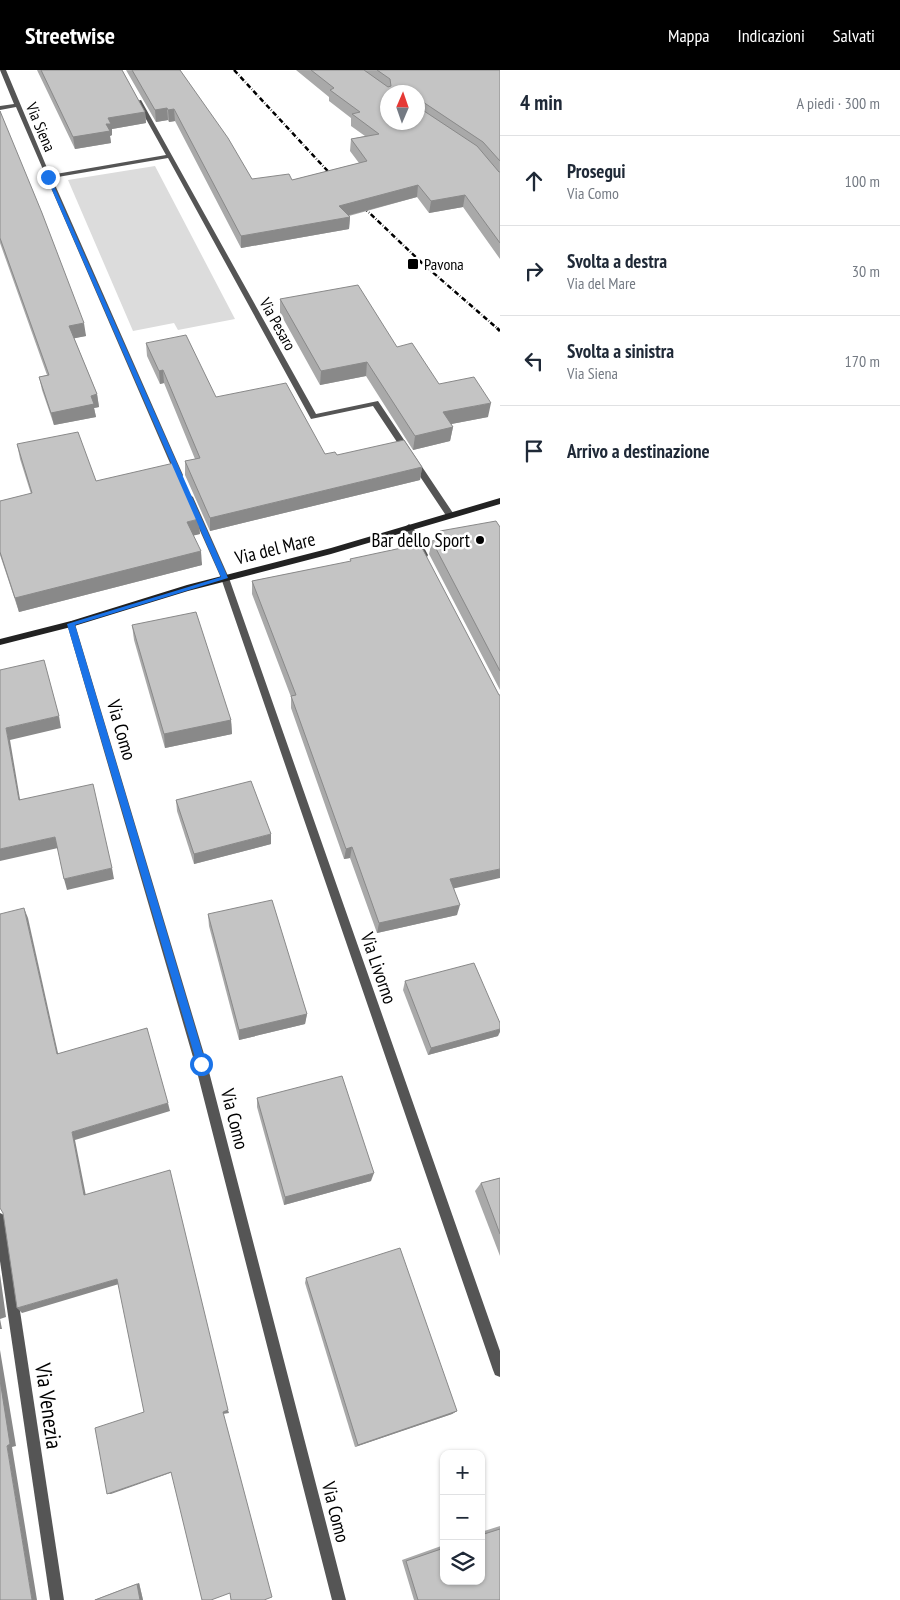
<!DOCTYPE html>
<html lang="it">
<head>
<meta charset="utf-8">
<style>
	body { margin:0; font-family:"PT Sans Narrow",sans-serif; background:#f2f2f3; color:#1f2937 }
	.controls { position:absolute; right:15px; bottom:15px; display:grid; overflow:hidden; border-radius:10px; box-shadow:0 1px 4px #0004 }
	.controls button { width:45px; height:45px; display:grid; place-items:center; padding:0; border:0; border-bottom:1px solid #e0e1e3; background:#fff; color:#1f2937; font:25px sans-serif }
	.compass { position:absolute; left:380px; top:15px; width:45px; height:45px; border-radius:50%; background:#fff; box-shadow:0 1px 4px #0004; rotate:2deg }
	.stop { position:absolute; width:15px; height:15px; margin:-11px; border:4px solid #1a73e8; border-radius:50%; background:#fff }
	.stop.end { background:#1a73e8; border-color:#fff; box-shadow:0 1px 5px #0008 }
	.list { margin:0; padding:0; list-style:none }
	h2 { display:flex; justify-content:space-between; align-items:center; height:65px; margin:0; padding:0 20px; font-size:21px }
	h2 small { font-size:16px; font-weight:400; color:#747a83 }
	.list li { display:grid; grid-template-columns:32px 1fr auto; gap:15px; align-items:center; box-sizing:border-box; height:90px; padding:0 20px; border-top:1px solid #e0e1e3 }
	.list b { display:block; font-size:19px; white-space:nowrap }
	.list p { margin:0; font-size:16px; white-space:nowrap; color:#747a83 }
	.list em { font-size:16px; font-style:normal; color:#747a83 }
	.icon { flex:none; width:28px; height:28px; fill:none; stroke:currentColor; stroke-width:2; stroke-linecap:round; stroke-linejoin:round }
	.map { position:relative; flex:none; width:500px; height:1530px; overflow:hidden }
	header { display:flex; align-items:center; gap:30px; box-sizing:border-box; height:70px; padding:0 25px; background:#000; color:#fff }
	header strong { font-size:24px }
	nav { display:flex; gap:28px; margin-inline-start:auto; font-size:18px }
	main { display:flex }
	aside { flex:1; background:#fff }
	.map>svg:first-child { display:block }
</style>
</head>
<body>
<header>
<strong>Streetwise</strong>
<nav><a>Mappa</a><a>Indicazioni</a><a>Salvati</a></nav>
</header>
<main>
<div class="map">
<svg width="500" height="1530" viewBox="0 0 500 1530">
	<rect width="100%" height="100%" fill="#fff"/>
	<polygon fill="#dcdcdc" points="155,96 235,249 178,260 174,253 133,261 68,110"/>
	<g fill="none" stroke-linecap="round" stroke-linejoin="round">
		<g fill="#555" fill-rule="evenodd">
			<polygon points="0,0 6,0 50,105 166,85 136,31 141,30 316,344 378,331 453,443 453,447 447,447 373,336 311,349 168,88 52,108 183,405 182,407 176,407 16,37 0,40 0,36 14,34"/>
			<polygon points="189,424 193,427 229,508 500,1281 500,1307 495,1305 493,1300 221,508 185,427"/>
			<polygon points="409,454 413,457 428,485 427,487 424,488 420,485 405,457"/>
			<polygon points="71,551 75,554 207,994 346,1530 332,1530 195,994 67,554"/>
			<polygon points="0,1143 4,1145 6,1149 64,1530 50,1530 0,1191"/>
		</g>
		<polygon fill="#222" fill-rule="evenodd" points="500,428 500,434 331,484 188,521 71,557 0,575 0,569 71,551 187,515 331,478"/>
		<g stroke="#000" stroke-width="2.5" stroke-dasharray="5 2 0.5 2" stroke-linecap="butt">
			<polyline points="234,0 336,110"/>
			<polyline points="357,131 422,193 498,259"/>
		</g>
		<polyline stroke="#000" stroke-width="3" stroke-dasharray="6 2 1 2" stroke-linecap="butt" points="497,258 500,261"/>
	</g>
	<g fill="#a9a9a9">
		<polygon points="37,0 122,0 145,42 146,53 112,59 112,65 110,66 111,73 75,79"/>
		<polygon points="126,0 180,0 252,109 292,110 359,93 350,81 351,69 365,66 351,56 351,48 329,31 329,27 296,0 500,0 500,189 463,137 429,143 417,127 349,146 350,147 349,159 241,178 175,51 169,52 168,50 156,52"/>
		<polygon points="0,41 86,266 74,268 97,324 99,337 94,338 96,347 54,355 42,320 39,307 47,305 0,173"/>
		<polygon points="280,229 397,277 439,314 488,347 451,354 453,357 450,371 413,380 366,306 320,315 280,243"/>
		<polygon points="146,273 216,327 325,384 422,397 420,410 210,461 185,405 185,391 195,389 164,313 160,314 147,286"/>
		<polygon points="17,374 96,411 200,464 193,465 202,495 19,542 0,485 0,431 31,424 20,389"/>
		<polygon points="500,457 500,620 429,484 432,471 438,470 440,461"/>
		<polygon points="350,489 454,818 457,845 377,863 350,788 344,789 291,638 291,627 252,524 252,511 350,492"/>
		<polygon points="132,555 231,650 232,664 165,678 134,570"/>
		<polygon points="176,730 271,774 194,794 177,741"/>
		<polygon points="208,844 307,944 305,954 239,970 209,856"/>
		<polygon points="405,911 498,966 428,985 403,920"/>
		<polygon points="257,1028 371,1111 284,1135 257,1037"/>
		<polygon points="500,1108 500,1186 475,1121 481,1113"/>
		<polygon points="306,1208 457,1341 452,1344 355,1377 305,1213"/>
		<polygon points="500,1456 500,1530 414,1530 402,1490 444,1475 444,1511 481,1511 481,1462"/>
		<polygon points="139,1513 143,1530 94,1530"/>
	</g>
	<g fill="#898989">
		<polygon points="418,30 420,30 419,41"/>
		<polygon points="167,38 168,50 156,52 155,40"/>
		<polygon points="174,39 175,51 169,52 168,40"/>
		<polygon points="145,42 146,53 112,59 112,65 110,66 111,73 75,79 73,67 106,54 108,48"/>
		<polygon points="418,115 417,127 338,148 339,136"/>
		<polygon points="465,125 463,137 429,143 431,131"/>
		<polygon points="350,147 349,159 241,178 241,166"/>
		<polygon points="84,253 86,266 71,269 69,256"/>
		<polygon points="367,292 366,306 320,315 321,301"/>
		<polygon points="163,300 164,313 160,314 159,301"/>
		<polygon points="97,324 99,337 94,338 96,347 54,355 51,343 91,326"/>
		<polygon points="491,333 488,347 441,356 443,342"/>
		<polygon points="453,357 450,371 413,380 415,366"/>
		<polygon points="422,397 420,410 210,461 210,448"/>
		<polygon points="199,449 200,464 188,467 187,452"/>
		<polygon points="201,481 202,495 19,542 15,528"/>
		<polygon points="59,646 61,658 10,670 22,741 19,730 6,658"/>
		<polygon points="231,650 232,664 165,678 164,664"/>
		<polygon points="271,764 271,774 194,794 194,784"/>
		<polygon points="55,767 58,778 0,791 0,779"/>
		<polygon points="352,777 350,788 344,789 346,779"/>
		<polygon points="112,798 114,809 67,820 64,809"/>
		<polygon points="500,799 500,808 447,820 450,809"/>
		<polygon points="460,835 457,845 377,863 379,853"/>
		<polygon points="24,838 28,848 60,992 57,984"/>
		<polygon points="307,944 305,954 239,970 239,960"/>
		<polygon points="500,959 500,962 498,966 428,985 431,978"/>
		<polygon points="168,1033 170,1041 75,1070 87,1131 84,1125 72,1062"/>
		<polygon points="374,1103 371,1111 284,1135 285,1127"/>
		<polygon points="0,1204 6,1247 0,1249 2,1259 0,1259"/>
		<polygon points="117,1209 119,1214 22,1243 17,1238"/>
		<polygon points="0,1280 16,1376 12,1377 37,1530 32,1530 7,1376 0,1310"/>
		<polygon points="228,1340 229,1343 223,1344 223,1342"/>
		<polygon points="457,1341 452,1344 355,1377 358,1375"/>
		<polygon points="171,1402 173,1402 111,1424 107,1424"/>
		<polygon points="139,1513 143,1530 140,1530 137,1514"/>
	</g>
	<g fill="#c4c4c4" stroke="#898989" fill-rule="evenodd">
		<polygon points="41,0 122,0 145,42 108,48 111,54 106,54 110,61 73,67"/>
		<path d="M132,0H180L228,68L252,109L289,104L292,110L367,91L351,69L379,64L352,44L360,42L330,20L334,18L311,0H364L388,17L391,16L390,9L377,0H500V91L483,72L420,30H418V37L477,76L499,102H500V173L465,125L431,131L418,115L339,136L350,147L241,166L174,39L168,40L167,38L155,40ZM388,22H418V52H388Z"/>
		<polygon points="0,41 42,143 84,253 69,256 97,324 91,326 94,334 51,343 39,307 49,305 0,168"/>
		<polygon points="358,215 397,277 412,273 439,314 474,307 491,333 443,342 453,357 415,366 367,292 321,301 280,229"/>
		<polygon points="186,265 216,327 286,313 325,384 335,382 337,385 404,370 422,397 210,448 185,391 200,388 163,300 159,301 146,273"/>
		<polygon points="78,362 96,411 174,393 199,449 187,452 201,481 15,528 0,482 0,431 32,423 17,374"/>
		<polygon points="496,451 500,457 500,601 432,471 444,469 440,461"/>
		<polygon points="420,474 499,625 500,625 500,799 450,809 460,835 379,853 352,777 346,779 291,626 296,625 252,511 351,491 350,489"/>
		<polygon points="196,542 231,650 164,664 132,555"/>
		<polygon points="44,590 59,646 6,658 19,730 93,714 112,798 64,809 55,767 0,779 0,600"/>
		<polygon points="251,711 271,764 194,784 176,730"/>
		<polygon points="272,830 307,944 239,960 208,844"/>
		<polygon points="24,838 57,984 147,958 168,1033 72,1062 84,1125 170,1100 228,1340 223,1342 272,1527 264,1530 231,1530 230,1523 211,1530 202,1530 171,1402 107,1424 95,1358 144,1342 117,1209 17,1238 3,1143 0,1138 0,844"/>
		<polygon points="474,893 500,953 500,959 431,978 405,911"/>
		<polygon points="342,1006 374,1103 285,1127 257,1028"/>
		<polygon points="500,1108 500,1164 481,1113"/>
		<polygon points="400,1178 457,1341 358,1375 306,1208"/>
		<polygon points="0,1310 10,1374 7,1376 32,1530 0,1530"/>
		<polygon points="500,1459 500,1530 418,1530 406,1491 444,1478 444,1511 481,1511 481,1465"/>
		<polygon points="137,1514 140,1530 95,1530"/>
	</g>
	<polygon fill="#1a73e8" points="46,106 50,107 228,508 75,555 206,994 201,998 197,994 67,554 221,507"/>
	<g fill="#000" stroke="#fff" stroke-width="2">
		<rect x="407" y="188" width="12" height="12" rx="2.5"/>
		<circle cx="480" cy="470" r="5"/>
	</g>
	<g text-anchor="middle" stroke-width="5" stroke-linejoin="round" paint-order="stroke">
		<g font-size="16" fill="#000" stroke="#fff">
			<text transform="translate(41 57) rotate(67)" y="6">Via Siena</text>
			<text transform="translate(278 254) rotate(61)" y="6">Via Pesaro</text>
		</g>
		<g font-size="16" fill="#000" stroke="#fff" text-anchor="start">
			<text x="424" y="200">Pavona</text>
		</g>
		<g font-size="19" fill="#000" stroke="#fff" text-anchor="end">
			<text x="470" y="477">Bar dello Sport</text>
		</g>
		<g font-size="19" fill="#000" stroke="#fff">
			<text transform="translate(275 478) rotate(-14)" y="7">Via del Mare</text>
			<text transform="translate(122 660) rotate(74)" y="7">Via Como</text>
			<text transform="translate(379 898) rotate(71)" y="7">Via Livorno</text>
			<text transform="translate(235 1049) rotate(76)" y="7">Via Como</text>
			<text transform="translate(336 1442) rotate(76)" y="7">Via Como</text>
		</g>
		<g font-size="22" fill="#000" stroke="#fff">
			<text transform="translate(49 1336) rotate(82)" y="8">Via Venezia</text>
		</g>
	</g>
</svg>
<div class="controls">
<button>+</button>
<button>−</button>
<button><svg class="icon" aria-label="layers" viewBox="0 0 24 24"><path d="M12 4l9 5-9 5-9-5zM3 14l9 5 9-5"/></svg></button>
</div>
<svg class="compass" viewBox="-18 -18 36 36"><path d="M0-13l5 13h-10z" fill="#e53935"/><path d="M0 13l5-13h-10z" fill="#747a83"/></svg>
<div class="stop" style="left:201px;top:994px"></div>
<div class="stop end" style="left:48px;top:107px"></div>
</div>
<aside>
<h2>4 min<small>A piedi · 300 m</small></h2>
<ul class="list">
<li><svg class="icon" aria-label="ahead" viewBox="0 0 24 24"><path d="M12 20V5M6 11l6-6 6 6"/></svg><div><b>Prosegui</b><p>Via Como</p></div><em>100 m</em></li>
<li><svg class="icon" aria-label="right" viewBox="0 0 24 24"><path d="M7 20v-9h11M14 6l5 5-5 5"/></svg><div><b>Svolta a destra</b><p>Via del Mare</p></div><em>30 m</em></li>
<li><svg class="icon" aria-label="left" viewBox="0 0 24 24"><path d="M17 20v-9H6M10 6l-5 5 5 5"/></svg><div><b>Svolta a sinistra</b><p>Via Siena</p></div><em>170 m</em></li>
<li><svg class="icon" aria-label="arrive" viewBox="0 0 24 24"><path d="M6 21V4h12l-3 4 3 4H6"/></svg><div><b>Arrivo a destinazione</b></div></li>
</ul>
</aside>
</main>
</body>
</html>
